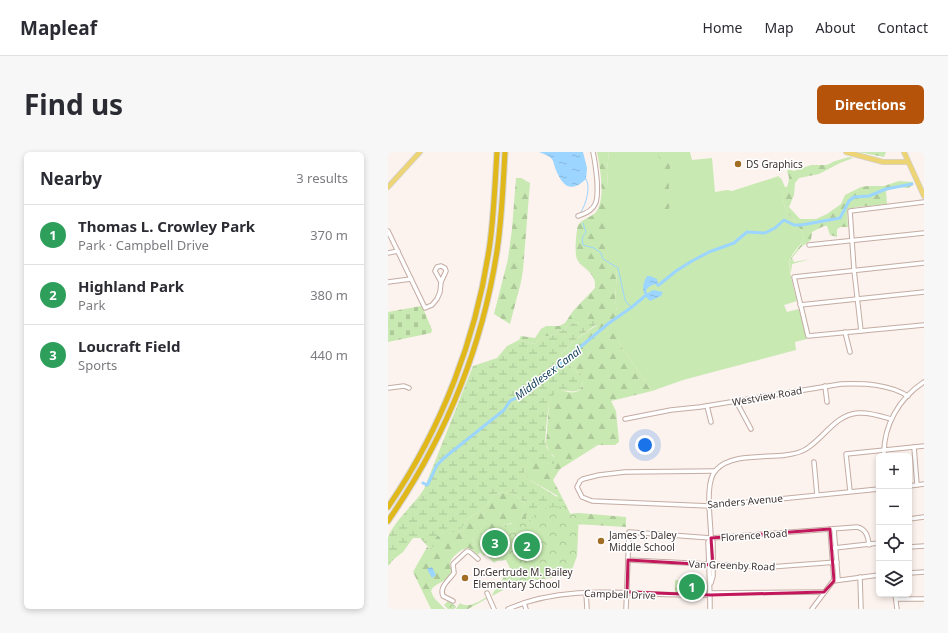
<!DOCTYPE html>
<html lang="en">
<head>
<meta charset="utf-8">
<style>
	body { margin:0; font-family:"Noto Sans",sans-serif; background:#f7f7f7; color:#2b2b33 }
	.controls { position:absolute; right:12px; bottom:12px; display:grid; overflow:hidden; border-radius:6px; box-shadow:0 2px 6px #0003 }
	.controls button { width:36px; height:36px; display:grid; place-items:center; padding:0; border:0; border-bottom:1px solid #e1e1e2; background:#fff; color:#2b2b33; font:20px sans-serif }
	.you { position:absolute; left:257px; top:293px; width:14px; height:14px; margin:-10px; border:3px solid #fff; border-radius:50%; background:#1a73e8; box-shadow:0 0 0 6px #1a73e833 }
	.badge { display:grid; place-items:center; width:26px; height:26px; border-radius:50%; background:#b45309; color:#fff; font-size:13px; font-weight:700 }
	.pin { position:absolute; translate:-50% -50%; border:2px solid #fff; box-shadow:0 1px 4px #0006 }
	.list { margin:0; padding:0; list-style:none }
	h2 { display:flex; justify-content:space-between; align-items:center; height:52px; margin:0; padding:0 16px; font-size:17px }
	h2 small { font-size:13px; font-weight:400; color:#7c7c81 }
	.list li { display:grid; grid-template-columns:26px 1fr auto; gap:12px; align-items:center; box-sizing:border-box; height:60px; padding:0 16px; border-top:1px solid #e1e1e2 }
	.list b { display:block; font-size:15px; white-space:nowrap }
	.list p { margin:0; font-size:13px; white-space:nowrap; color:#7c7c81 }
	.list em { font-size:13px; font-style:normal; color:#7c7c81 }
	.icon { flex:none; width:22px; height:22px; fill:none; stroke:currentColor; stroke-width:2; stroke-linecap:round; stroke-linejoin:round }
	.map { position:relative; flex:none; width:536px; height:457px; overflow:hidden; border-radius:6px }
	header { display:flex; align-items:center; gap:24px; box-sizing:border-box; height:56px; padding:0 20px; background:#fff; border-bottom:1px solid #e1e1e2 }
	header strong { font-size:19px }
	nav { display:flex; gap:22px; margin-inline-start:auto; font-size:14px }
	.intro { display:flex; align-items:center; justify-content:space-between; box-sizing:border-box; height:96px; padding:0 24px }
	h1 { margin:0; font-size:28px }
	.button { padding:10px 18px; border-radius:6px; background:#b45309; color:#fff; font-size:14px; font-weight:700 }
	main { display:flex; gap:24px; padding:0 24px }
	aside { flex:1; background:#fff; border-radius:6px; box-shadow:0 2px 6px #0003 }
	.map>svg:first-child { display:block }
</style>
</head>
<body>
<header>
<strong>Mapleaf</strong>
<nav><a>Home</a><a>Map</a><a>About</a><a>Contact</a></nav>
</header>
<div class="intro"><h1>Find us</h1><a class="button">Directions</a></div>
<main>
<aside>
<h2>Nearby<small>3 results</small></h2>
<ul class="list">
<li><span class="badge" style="background:#2e9e5b">1</span><div><b>Thomas L. Crowley Park</b><p>Park · Campbell Drive</p></div><em>370 m</em></li>
<li><span class="badge" style="background:#2e9e5b">2</span><div><b>Highland Park</b><p>Park</p></div><em>380 m</em></li>
<li><span class="badge" style="background:#2e9e5b">3</span><div><b>Loucraft Field</b><p>Sports</p></div><em>440 m</em></li>
</ul>
</aside>
<div class="map">
<svg width="536" height="457" viewBox="0 0 536 457">
	<defs>
		<pattern id="forest-firs" width="22" height="20" patternUnits="userSpaceOnUse"><rect width="22" height="20" fill="#c8e9b1"/><path d="M5 1l3.5 6h-7zM16 11l3.5 6h-7z" fill="#adc899"/></pattern>
		<pattern id="wetland-marsh" width="20" height="14" patternUnits="userSpaceOnUse"><rect width="20" height="14" fill="#c8e9b1"/><path d="M1 5h8M5 5V1M11 12h8M15 12V8" fill="none" stroke="#adc899"/></pattern>
		<pattern id="cemetery-stones" width="16" height="16" patternUnits="userSpaceOnUse"><rect width="16" height="16" fill="#c8e9b1"/><path d="M2 7V4a2 2 0 0 1 4 0v3zM10 15v-3a2 2 0 0 1 4 0v3z" fill="#adc899"/></pattern>
		<pattern id="park-crowns" width="20" height="18" patternUnits="userSpaceOnUse"><rect width="20" height="18" fill="#c8e9b1"/><path d="M2 6a3 3 0 1 1 6 0M12 15a3 3 0 1 1 6 0" fill="none" stroke="#adc899"/></pattern>
		<pattern id="water-ripples" width="26" height="14" patternUnits="userSpaceOnUse"><rect width="26" height="14" fill="#9cd5ff"/><path d="M2 4q2-2 4 0t4 0M15 11q2-2 4 0t4 0" fill="none" stroke="#87b7db"/></pattern>
	</defs>
	<rect width="100%" height="100%" fill="#fcf2ee"/>
	<path fill="#c8e9b1" d="M221,0H302L304,8L324,6L327,40L339,38L344,39L391,24L397,57L413,78L416,87C413,94 406,98 403,105C398,115 407,138 409,149L396,153L399,160L411,157L419,187L407,190L408,198L295,228L264,239L234,196L229,186V159L227,149L229,119L220,110V36L219,18Z"/>
	<g fill="url(#forest-firs)">
		<path d="M209,0H221L219,18L220,36V110L229,118L227,149L229,159V186L234,196L264,239L223,249L228,259L231,290L227,293H210L172,317L165,328L178,353L182,362L191,361L238,365V375L170,371H123L105,377L84,387L92,400L90,403C87,401 84,397 80,396C74,396 62,406 62,412C62,416 65,419 62,423C57,431 46,431 43,439L46,446L57,457H43L25,420L39,395L43,398L47,385L57,380H71L80,367L98,354L106,343L116,340L127,342L136,351L138,355V369L170,344L140,327L136,320L141,307L162,312L166,304L162,301L158,292L161,252C167,228 179,245 190,239C196,236 195,226 192,222C190,220 186,218 184,216C180,213 177,209 173,205V202L186,189L209,173L194,170L185,171L166,183L155,185L147,192L131,188L133,184L147,186L153,177L158,174H171L177,171L185,159L207,136C207,133 207,129 206,127C203,119 194,115 190,109C186,104 188,85 189,78C190,67 202,67 208,60C218,48 212,14 209,0Z"/>
		<path d="M269,0H288C281,8 281,24 281,35C281,47 286,58 273,67L269,61V59L275,54L279,48L278,43L271,36L275,16Z"/>
		<polygon points="470,0 498,0 496,5"/>
		<path d="M461,5L465,6L452,11L431,22L411,26L407,31L406,43L401,55L412,67H428L439,62L453,52L457,43L473,35L480,34H496L511,29L525,30V33L520,36L509,35L498,39L499,52L469,55L460,57L459,61L460,75H453L449,77V85L442,83L439,74H436L424,80L423,88L413,95L404,106L406,110L423,107L404,112L403,121C398,101 410,102 416,87L413,78L397,57L391,26H393L397,35H399C401,30 402,24 399,20L400,17L406,19L423,13H439L447,9Z"/>
		<polygon points="128,26 133,26 142,31 135,118 133,130 122,172 106,162 120,107 124,77"/>
		<path d="M119,419H121L182,423L142,428L126,432L104,444C105,439 116,426 119,419Z"/>
		<path d="M99,445L100,446L80,457H68L72,451C81,457 91,449 99,445Z"/>
	</g>
	<path fill="url(#wetland-marsh)" d="M208,168L210,169L209,172L186,189L173,202V205C179,211 183,216 189,220C192,221 193,222 194,224C195,227 194,230 194,233C189,249 168,226 161,252C160,260 156,287 158,293C160,300 166,303 167,309L166,312H162L141,308L136,320L140,327L174,348L178,353L177,354L149,357C147,363 145,368 139,371L138,369V355L136,351L127,342L116,340L106,343L98,354L80,367L71,380H57L48,385L46,393L43,398L32,386H25L15,400L6,407L0,414C0,406 0,393 0,386C4,371 27,352 36,337L85,214L109,206L119,194L131,188L147,192L155,185L166,183L185,171Z"/>
	<polygon fill="url(#cemetery-stones)" points="33,154 35,156 44,178 43,181 0,190 0,160"/>
	<g fill="url(#park-crowns)">
		<path d="M178,353L182,362L191,361L189,404L182,423L129,431L118,408L108,409L106,411L98,403L96,404L92,400L84,387C101,378 118,371 138,369L140,371C145,368 147,363 148,357L173,355Z"/>
		<polygon points="287,428 320,430 320,441 287,441"/>
		<polygon points="61,448 68,455 66,457 60,457 56,453"/>
	</g>
	<g fill="url(#water-ripples)">
		<path d="M151,0H195L199,16L198,27C183,41 175,35 168,18C166,14 166,9 163,6C160,3 155,2 151,0Z"/>
		<path d="M259,124H262L269,127L270,132L273,133L270,135L267,132L262,134L258,138L259,141H260L265,138L275,140L273,144L262,149C254,142 253,134 259,124Z"/>
		<polygon points="44,415 48,423 44,426 39,417"/>
	</g>
	<g fill="none" stroke-linecap="round" stroke-linejoin="round">
		<g stroke="#9cd5ff" stroke-width="1">
			<path d="M193,60C198,52 203,35 198,27"/>
			<polyline points="195,71 198,80 194,86 195,93 206,96 213,101 215,107 230,116 237,148 240,152 244,155"/>
		</g>
		<g stroke="#9cd5ff" stroke-width="3">
			<polyline points="272,132 288,119 304,109 321,100 346,91 359,80 377,81 387,76 396,68 406,73 413,73 452,66 461,49 466,45 481,44 498,37 524,32"/>
			<polyline points="35,331 39,333 40,332 49,313 56,306 116,258 122,249 136,242 221,171 244,155 257,144"/>
		</g>
		<g stroke="#c4aca3" stroke-width="5.5">
			<g id="minor">
				<path d="M190,64C211,58 210,47 209,28C208,18 207,9 205,0"/>
				<polyline points="0,79 37,156 44,153 49,147 52,140 53,130 58,119 57,116 53,114 49,115 47,119 53,130"/>
				<polyline points="421,93 536,81"/>
				<polyline points="0,101 10,99"/>
				<polyline points="536,111 406,125 420,184 536,173"/>
				<polyline points="0,130 23,127"/>
				<polyline points="412,153 536,140"/>
				<polyline points="473,179 466,118 462,59 536,50"/>
				<polyline points="457,180 462,200"/>
				<polyline points="437,234 439,250"/>
				<polyline points="0,236 16,234 21,236"/>
				<polyline points="348,249 363,277"/>
				<polyline points="319,254 323,270"/>
				<path d="M237,267L283,258L312,255L453,232C476,231 500,232 520,244"/>
				<polyline points="526,295 529,333"/>
				<path d="M496,304C495,274 511,246 536,230"/>
				<polyline points="426,310 429,343"/>
				<polyline points="327,319 237,320 211,323 195,327 192,329 189,335 194,345 204,349 322,354 491,337"/>
				<polyline points="521,334 536,332"/>
				<polyline points="462,339 458,302 536,294"/>
				<polyline points="521,367 536,365"/>
				<polyline points="442,377 446,429"/>
				<polyline points="446,377 450,427"/>
				<polyline points="521,395 536,394"/>
				<polyline points="446,396 491,391"/>
				<polyline points="240,408 382,415 449,410"/>
				<polyline points="521,421 536,420"/>
				<polyline points="472,425 473,457"/>
				<path d="M323,431L325,424V390L323,386C323,369 316,330 328,318C343,301 378,306 398,303C406,302 415,300 421,295C438,283 448,263 470,261C481,260 493,264 503,267"/>
				<polyline points="198,440 199,457"/>
				<polyline points="99,441 106,457"/>
				<polyline points="322,441 436,440"/>
				<polyline points="507,442 509,457"/>
				<polyline points="508,447 536,447"/>
				<path d="M65,449L55,444C51,435 61,428 66,421L65,412L79,399L82,400L90,407"/>
				<polyline points="136,451 138,457"/>
				<path d="M120,457C184,429 254,445 322,443"/>
				<path d="M238,457L241,380L323,386L469,375C478,377 480,384 481,393"/>
				<path d="M322,457C322,434 321,413 320,390L323,386"/>
				<polyline points="424,457 445,429 491,423"/>
			</g>
		</g>
		<g stroke="#d4d2d1" stroke-width="6">
			<g id="major">
				<polyline points="458,0 495,10 520,10"/>
				<polyline points="516,0 536,44"/>
				<polyline points="0,35 32,0"/>
			</g>
		</g>
		<g stroke="#d4d2d1" stroke-width="7">
			<g id="highway">
				<path d="M0,355C54,276 89,185 102,91C106,61 107,30 109,0"/>
				<path d="M0,369C56,288 94,197 109,99C114,66 115,33 117,0"/>
			</g>
		</g>
		<use href="#minor" stroke="#fff" stroke-width="3.5"/>
		<use href="#major" stroke="#edd475" stroke-width="4.5"/>
		<use href="#highway" stroke="#e1b819" stroke-width="5"/>
	</g>
	<path fill="none" stroke="#c2185b" stroke-width="3" stroke-linejoin="round" d="M442,377L446,429L436,440L322,443L239,440L240,408L325,413L323,386Z"/>
	<g fill="#a26e26" stroke="#fff" stroke-width="1.5">
		<circle cx="350" cy="12" r="4"/>
		<circle cx="213" cy="389" r="4"/>
		<circle cx="77" cy="426" r="4"/>
	</g>
	<g text-anchor="middle" stroke-width="3" stroke-linejoin="round" paint-order="stroke">
		<g font-size="10" fill="#3d3330" stroke="#fff" text-anchor="start">
			<text x="358" y="16">DS Graphics</text>
			<text x="221" y="387">James S. Daley<tspan x="221" dy="12">Middle School</tspan></text>
			<text x="85" y="424">Dr.Gertrude M. Bailey<tspan x="85" dy="12">Elementary School</tspan></text>
		</g>
		<g font-size="10" fill="#3d3330" stroke="#fff">
			<text transform="translate(379 244) rotate(-10)" y="4">Westview Road</text>
			<text transform="translate(357 349) rotate(-5)" y="4">Sanders Avenue</text>
			<text transform="translate(366 383) rotate(-4)" y="4">Florence Road</text>
			<text transform="translate(344 413) rotate(2)" y="4">Van Greenby Road</text>
			<text transform="translate(232 442) rotate(2)" y="4">Campbell Drive</text>
		</g>
		<g font-size="11" font-style="italic" fill="#17435f" stroke="#fff">
			<text transform="translate(160 221) rotate(-37)" y="4">Middlesex Canal</text>
		</g>
	</g>
</svg>
<div class="controls">
<button>+</button>
<button>−</button>
<button><svg class="icon" aria-label="locate" viewBox="0 0 24 24"><circle cx="12" cy="12" r="6"/><path d="M12 2v4M12 18v4M2 12h4M18 12h4"/></svg></button>
<button><svg class="icon" aria-label="layers" viewBox="0 0 24 24"><path d="M12 4l9 5-9 5-9-5zM3 14l9 5 9-5"/></svg></button>
</div>
<div class="you"></div>
<div class="pin badge" style="left:304px;top:435px;background:#2e9e5b">1</div>
<div class="pin badge" style="left:139px;top:394px;background:#2e9e5b">2</div>
<div class="pin badge" style="left:107px;top:391px;background:#2e9e5b">3</div>
</div>
</main>
</body>
</html>
